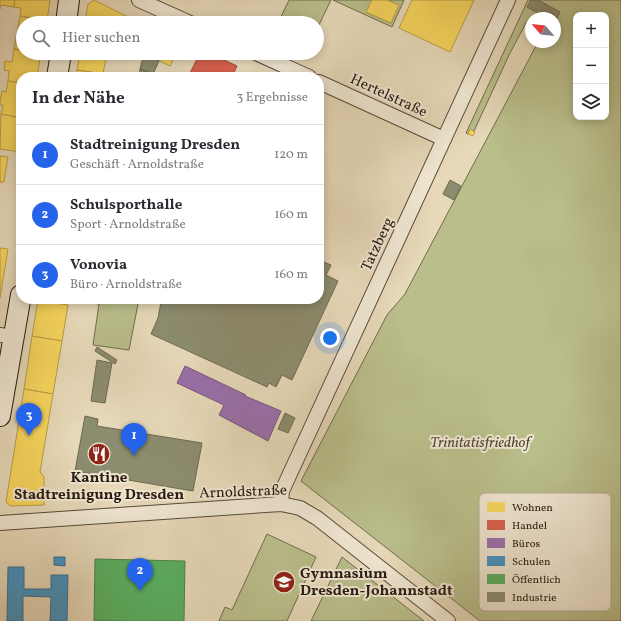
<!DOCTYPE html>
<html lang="de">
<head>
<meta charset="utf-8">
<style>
	body { margin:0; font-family:Vollkorn,serif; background:#f2f2f3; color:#2b2b33 }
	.controls { position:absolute; right:12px; top:12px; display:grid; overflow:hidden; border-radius:8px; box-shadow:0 2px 10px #0003 }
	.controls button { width:36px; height:36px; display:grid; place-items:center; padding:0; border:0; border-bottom:1px solid #e1e1e2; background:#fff; color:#2b2b33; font:20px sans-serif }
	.compass { position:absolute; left:525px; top:12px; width:36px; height:36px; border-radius:50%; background:#fff; box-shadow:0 2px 10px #0003; rotate:298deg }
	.you { position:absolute; left:330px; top:338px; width:14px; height:14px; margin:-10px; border:3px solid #fff; border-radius:50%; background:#1a73e8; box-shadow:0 0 0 6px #1a73e833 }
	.badge { display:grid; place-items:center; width:26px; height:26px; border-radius:50%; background:#2563eb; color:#fff; font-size:13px; font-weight:700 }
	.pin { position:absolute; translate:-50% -33px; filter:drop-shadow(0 1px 2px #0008) }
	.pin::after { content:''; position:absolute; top:21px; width:14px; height:12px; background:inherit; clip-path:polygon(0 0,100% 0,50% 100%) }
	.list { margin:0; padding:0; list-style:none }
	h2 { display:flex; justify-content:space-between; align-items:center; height:52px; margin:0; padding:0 16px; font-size:17px }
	h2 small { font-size:13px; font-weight:400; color:#7c7c81 }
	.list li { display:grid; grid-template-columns:26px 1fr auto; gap:12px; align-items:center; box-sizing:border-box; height:60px; padding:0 16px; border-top:1px solid #e1e1e2 }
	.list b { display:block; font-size:15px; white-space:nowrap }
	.list p { margin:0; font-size:13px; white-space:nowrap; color:#7c7c81 }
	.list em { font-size:13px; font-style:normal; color:#7c7c81 }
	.icon { flex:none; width:22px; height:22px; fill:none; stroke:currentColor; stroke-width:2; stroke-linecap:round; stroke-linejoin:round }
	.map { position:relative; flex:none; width:621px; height:621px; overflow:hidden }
	.search { position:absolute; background:#fff; box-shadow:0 2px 10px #0003; left:16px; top:16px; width:308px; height:44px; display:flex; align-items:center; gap:10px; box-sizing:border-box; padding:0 14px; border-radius:22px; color:#7c7c81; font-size:15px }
	.panel { position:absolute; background:#fff; box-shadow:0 2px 10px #0003; left:16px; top:72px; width:308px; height:232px; border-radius:16px }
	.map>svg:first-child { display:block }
</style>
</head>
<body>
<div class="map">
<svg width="621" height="621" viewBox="0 0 621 621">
	<rect width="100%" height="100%" fill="#e6d8b8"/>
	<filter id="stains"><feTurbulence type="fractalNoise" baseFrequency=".005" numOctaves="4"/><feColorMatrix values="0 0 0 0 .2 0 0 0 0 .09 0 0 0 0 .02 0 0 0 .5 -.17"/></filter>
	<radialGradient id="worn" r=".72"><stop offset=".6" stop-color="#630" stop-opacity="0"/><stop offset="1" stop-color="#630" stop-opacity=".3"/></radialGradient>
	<g fill="#b9be8b" stroke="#706c4e" fill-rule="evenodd">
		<polygon points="289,0 331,0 317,29 317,23 278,23"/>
		<polygon points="333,0 404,0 392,27"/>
		<path d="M528,0H621V621H480L301,481L387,315L405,294L538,42H555V18H546L540,15L538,18H531V22L527,21L510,53L474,131L470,130L468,134L466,133ZM576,15H606V117H576Z"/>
		<polygon points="62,299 139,299 129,350 93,345 99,304"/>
		<polygon points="267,534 316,557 287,621 219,621 225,607 232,610"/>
		<polygon points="342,557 424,621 311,621"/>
	</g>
	<g fill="#f6d55c" stroke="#b89d46">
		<polygon points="0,0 15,0 14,7 1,5 0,9"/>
		<polygon points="15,0 50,0 47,21 20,16 21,8 14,7"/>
		<polygon points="94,0 128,17 126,23 85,23 88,4"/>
		<polygon points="372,0 387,0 399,5 391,23 366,12"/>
		<polygon points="412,0 474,0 450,52 399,28"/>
		<polygon points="20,16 47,21 46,23 23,23 23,50 14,49"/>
		<polygon points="128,17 143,23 126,23"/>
		<polygon points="14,49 23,50 23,53 41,53 37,77 21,77 21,83 8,81 9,71 4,70 5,61 12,62"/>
		<polygon points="80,53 107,53 103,74 77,70"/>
		<polygon points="144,53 176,53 170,66"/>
		<polygon points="77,70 103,74 103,77 76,77"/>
		<polygon points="8,81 21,83 21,118 1,114 3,105 0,105 0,102 2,91 6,92"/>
		<polygon points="1,114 21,118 21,152 0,149"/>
		<polygon points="470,129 475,132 473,136 468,134"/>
		<polygon points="0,156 8,157 4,182 0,182"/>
		<polygon points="0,248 8,249 0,298"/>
		<polygon points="38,300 68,305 62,341 32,336"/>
		<polygon points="32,336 62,341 53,394 24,389"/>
		<polygon points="24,389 53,394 40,472 44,477 44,505 11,506 6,502"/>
	</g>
	<polygon fill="#d6604d" stroke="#a24b3b" points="200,53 209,53 237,66 232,77 188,77"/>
	<polygon fill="#9970ab" stroke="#77567d" points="185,366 246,395 245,396 281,411 268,441 219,415 224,405 177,383"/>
	<g fill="#4393c3" stroke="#3b6f8e">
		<polygon points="54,557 65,557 65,566 54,565"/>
		<polygon points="8,567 24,567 24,589 51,589 51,575 68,575 67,621 50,621 51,597 23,596 23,621 7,621"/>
	</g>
	<polygon fill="#5aae61" stroke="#4b8249" points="95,559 185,561 184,621 94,621"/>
	<g fill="#8c8c6e" stroke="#6e6a52">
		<polygon points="531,0 538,0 560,12 555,22 555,18 546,18 527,7"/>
		<polygon points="144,53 159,61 153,74 140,69"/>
		<polygon points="140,69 153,74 152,77 139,77"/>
		<polygon points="450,180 461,186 454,200 443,194"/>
		<polygon points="319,260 331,265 326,275 338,281 292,380 282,375 276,387 269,383 267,387 151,334 158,318 161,302 165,303 166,299 319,299"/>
		<polygon points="97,347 117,360 115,364 95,351"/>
		<polygon points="97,360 112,363 105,403 91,401"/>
		<polygon points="285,413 295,418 288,433 278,429"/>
		<polygon points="85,416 98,419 97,426 202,443 193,491 75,471"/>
	</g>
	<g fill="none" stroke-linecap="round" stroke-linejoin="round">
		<g stroke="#584a3b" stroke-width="16">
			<g id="street">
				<polyline points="139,0 190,23"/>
				<polyline points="256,53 309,77"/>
				<polyline points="319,82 444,139"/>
				<polyline points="0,335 14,337"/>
				<polyline points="281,504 282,491 508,0"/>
				<polyline points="0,523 281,504 300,508 317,518 448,621"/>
			</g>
		</g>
		<g stroke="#281b11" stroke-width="22">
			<g id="secondary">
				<polyline points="66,23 69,0"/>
				<polyline points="57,77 61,53"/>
				<polyline points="0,416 21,295"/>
			</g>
		</g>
		<use href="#street" stroke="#efe6d1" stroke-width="14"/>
		<use href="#secondary" stroke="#efe6d1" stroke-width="20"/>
	</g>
	<defs>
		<g id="restaurant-disc" transform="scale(1.15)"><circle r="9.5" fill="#8f2418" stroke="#efe6d1"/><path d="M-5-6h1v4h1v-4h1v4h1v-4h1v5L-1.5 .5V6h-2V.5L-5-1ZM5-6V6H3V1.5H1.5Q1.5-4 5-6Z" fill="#fff"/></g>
		<g id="school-disc" transform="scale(1.15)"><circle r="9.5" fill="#8f2418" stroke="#efe6d1"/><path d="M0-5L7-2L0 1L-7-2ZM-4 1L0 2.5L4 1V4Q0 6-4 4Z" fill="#fff"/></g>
	</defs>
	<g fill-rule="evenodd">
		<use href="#restaurant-disc" x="99" y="454"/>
		<use href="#school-disc" x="284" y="582"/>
	</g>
	<g text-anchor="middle" stroke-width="4" stroke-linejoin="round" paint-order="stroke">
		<g font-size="15" fill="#281b11" stroke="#efe6d1">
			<text transform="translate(389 95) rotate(25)" y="5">Hertelstraße</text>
			<text transform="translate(377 244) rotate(-65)" y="5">Tatzberg</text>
			<text transform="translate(243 491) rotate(-2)" y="5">Arnoldstraße</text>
		</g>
		<g font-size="15" font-style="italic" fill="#544c36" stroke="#efe6d1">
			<text x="480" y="447">Trinitatisfriedhof</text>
		</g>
		<g font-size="15" font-weight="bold" fill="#281b11" stroke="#efe6d1">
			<text x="99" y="482">Kantine<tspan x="99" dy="17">Stadtreinigung Dresden</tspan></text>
			<text x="300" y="578" text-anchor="start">Gymnasium<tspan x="300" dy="17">Dresden-Johannstadt</tspan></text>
		</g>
	</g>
	<rect x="479" y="493" width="132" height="118" rx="6" fill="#efe6d1" stroke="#b3a997" stroke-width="1"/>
	<rect x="487" y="502" width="18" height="10" fill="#f6d55c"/>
	<rect x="487" y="520" width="18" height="10" fill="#d6604d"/>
	<rect x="487" y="538" width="18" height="10" fill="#9970ab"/>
	<rect x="487" y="556" width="18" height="10" fill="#4393c3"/>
	<rect x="487" y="574" width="18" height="10" fill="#5aae61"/>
	<rect x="487" y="592" width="18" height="10" fill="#8c8c6e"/>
	<g font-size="11" fill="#281b11">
		<text x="512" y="511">Wohnen</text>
		<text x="512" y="529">Handel</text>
		<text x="512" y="547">Büros</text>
		<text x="512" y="565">Schulen</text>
		<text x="512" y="583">Öffentlich</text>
		<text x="512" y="601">Industrie</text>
	</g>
	<rect width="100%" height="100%" filter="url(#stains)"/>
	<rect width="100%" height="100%" fill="url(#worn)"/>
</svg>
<div class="controls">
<button>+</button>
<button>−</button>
<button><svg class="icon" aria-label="layers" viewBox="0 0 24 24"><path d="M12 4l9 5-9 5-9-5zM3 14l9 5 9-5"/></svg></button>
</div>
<svg class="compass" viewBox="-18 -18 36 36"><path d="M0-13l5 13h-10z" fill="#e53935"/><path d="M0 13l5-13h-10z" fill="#7c7c81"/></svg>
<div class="you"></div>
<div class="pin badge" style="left:134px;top:456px">1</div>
<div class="pin badge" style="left:140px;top:591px">2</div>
<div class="pin badge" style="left:29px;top:436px">3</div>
<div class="search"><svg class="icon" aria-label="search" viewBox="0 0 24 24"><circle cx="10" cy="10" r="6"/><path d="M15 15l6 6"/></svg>Hier suchen</div>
<section class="panel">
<h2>In der Nähe<small>3 Ergebnisse</small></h2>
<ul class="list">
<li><span class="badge">1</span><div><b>Stadtreinigung Dresden</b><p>Geschäft · Arnoldstraße</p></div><em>120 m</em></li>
<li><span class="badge">2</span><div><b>Schulsporthalle</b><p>Sport · Arnoldstraße</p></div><em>160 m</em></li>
<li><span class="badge">3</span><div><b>Vonovia</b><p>Büro · Arnoldstraße</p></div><em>160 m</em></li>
</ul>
</section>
</div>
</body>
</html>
